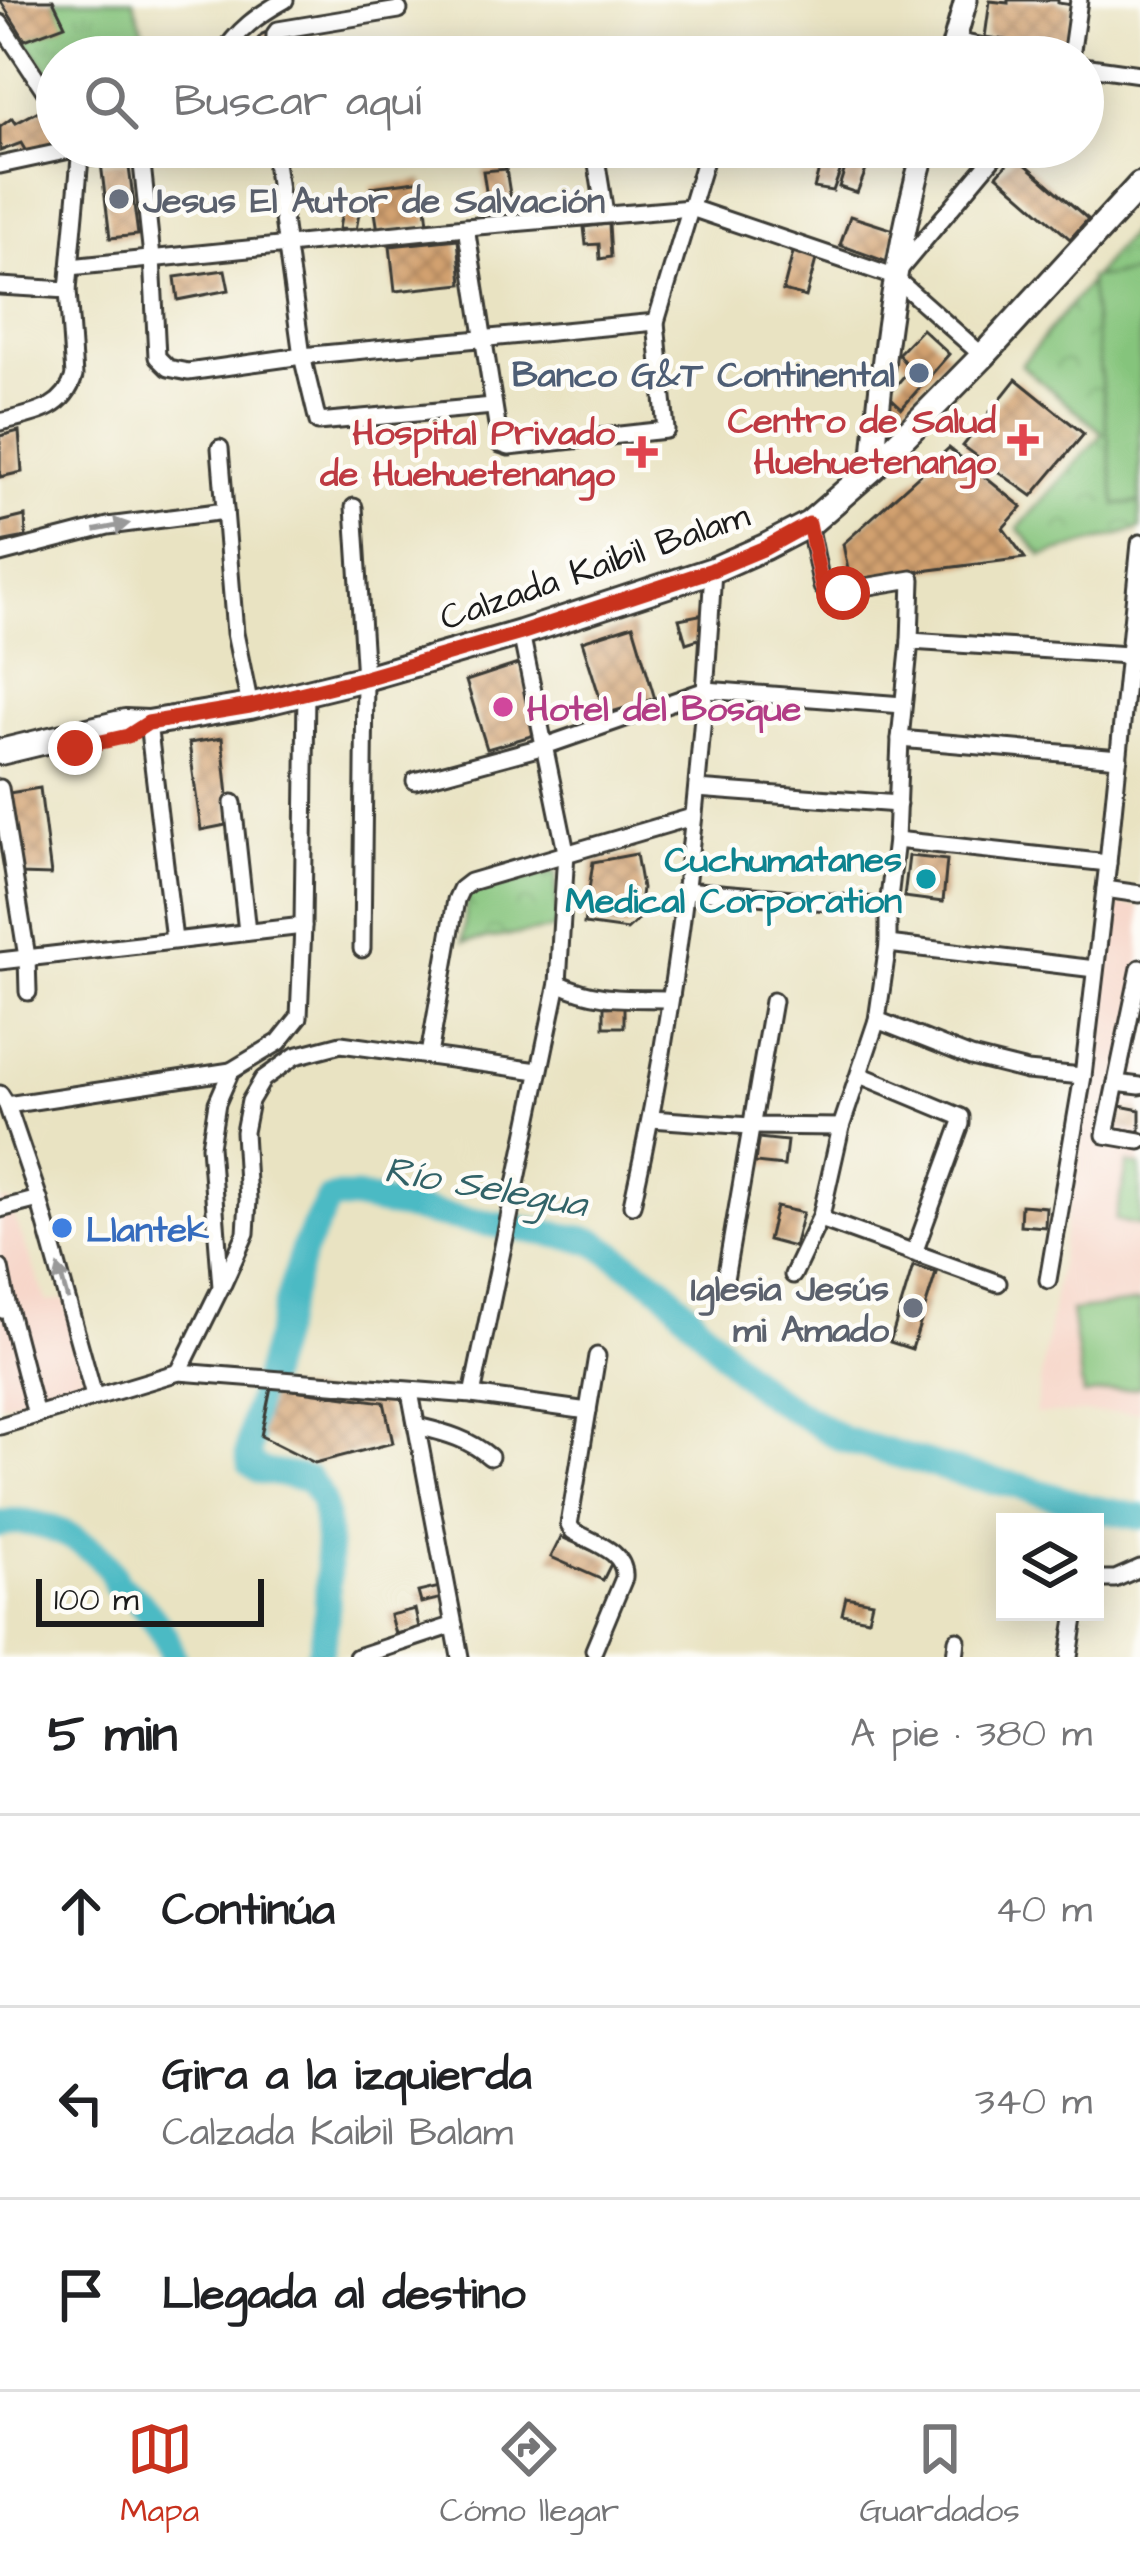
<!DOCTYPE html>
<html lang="es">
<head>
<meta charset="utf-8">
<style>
	body { margin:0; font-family:"Architects Daughter",sans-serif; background:#f6f6f6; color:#202124 }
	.controls { position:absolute; right:36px; bottom:36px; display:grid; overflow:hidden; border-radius:0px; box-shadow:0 6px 30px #0003 }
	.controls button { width:108px; height:108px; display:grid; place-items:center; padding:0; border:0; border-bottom:3px solid #e0e0e0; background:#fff; color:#202124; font:60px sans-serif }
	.scale { position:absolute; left:36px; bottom:30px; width:228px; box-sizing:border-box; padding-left:12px; border:6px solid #1c1c1c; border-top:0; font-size:33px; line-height:42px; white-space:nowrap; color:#1c1c1c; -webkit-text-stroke:9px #fdfcf7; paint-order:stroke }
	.stop { position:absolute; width:36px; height:36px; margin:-27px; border:9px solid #c8321e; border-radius:50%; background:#fff }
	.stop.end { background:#c8321e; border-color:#fff; box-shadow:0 3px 12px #0008 }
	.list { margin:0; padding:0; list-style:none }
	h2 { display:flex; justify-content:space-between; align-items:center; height:156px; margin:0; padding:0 48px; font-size:51px }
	h2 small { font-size:39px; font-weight:400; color:#757577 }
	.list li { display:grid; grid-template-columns:78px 1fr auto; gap:36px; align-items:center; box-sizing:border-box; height:192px; padding:0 48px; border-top:3px solid #e0e0e0 }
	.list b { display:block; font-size:45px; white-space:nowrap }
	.list p { margin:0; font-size:39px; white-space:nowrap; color:#757577 }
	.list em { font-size:39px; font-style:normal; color:#757577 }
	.icon { flex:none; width:66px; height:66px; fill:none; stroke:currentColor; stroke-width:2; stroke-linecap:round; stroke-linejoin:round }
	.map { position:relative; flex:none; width:1140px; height:1657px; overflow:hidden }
	.search { position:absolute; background:#fff; box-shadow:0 6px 30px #0003; left:36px; right:36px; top:36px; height:132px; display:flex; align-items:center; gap:30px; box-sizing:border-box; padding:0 42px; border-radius:66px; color:#757577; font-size:45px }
	.sheet { height:732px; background:#fff }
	nav { display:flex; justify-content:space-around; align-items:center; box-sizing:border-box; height:168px; border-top:3px solid #e0e0e0; background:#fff; font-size:33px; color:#757577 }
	nav a { display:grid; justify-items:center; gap:6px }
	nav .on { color:#c8321e }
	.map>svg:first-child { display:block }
</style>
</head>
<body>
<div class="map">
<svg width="1140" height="1657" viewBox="0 0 1140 1657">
	<defs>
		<pattern id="grass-tufts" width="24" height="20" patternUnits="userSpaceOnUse" patternTransform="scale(3)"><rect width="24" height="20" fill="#85c47c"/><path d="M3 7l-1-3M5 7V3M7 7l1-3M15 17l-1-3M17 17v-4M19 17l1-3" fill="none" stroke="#72a86b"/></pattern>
		<pattern id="park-crowns" width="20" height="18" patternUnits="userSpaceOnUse" patternTransform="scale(3)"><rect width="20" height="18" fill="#85c47c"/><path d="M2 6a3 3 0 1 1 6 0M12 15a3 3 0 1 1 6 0" fill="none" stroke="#72a86b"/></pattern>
		<pattern id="building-cross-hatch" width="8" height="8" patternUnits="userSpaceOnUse" patternTransform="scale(3)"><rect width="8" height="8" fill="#d2a170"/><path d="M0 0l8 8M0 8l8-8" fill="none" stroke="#aa825b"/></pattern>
	</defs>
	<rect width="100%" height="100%" fill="#fdfcf7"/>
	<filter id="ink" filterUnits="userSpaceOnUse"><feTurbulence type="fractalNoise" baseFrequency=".00833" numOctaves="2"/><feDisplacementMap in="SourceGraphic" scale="24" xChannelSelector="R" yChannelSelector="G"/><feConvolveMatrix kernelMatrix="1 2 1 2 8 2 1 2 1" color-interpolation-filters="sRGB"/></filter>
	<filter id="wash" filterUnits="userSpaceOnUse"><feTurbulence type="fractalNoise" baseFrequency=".004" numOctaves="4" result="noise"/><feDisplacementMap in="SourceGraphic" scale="48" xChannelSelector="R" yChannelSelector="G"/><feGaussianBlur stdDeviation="2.7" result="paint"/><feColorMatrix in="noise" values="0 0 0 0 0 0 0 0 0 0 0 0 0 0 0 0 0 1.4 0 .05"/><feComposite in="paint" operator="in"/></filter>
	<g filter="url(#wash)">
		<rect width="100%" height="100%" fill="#e9e3c2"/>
		<g fill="#f6d2c4">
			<polygon points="1117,904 1140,907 1140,1412 1035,1414"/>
			<polygon points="8,1200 47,1302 65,1299 85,1383 0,1404 0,1201"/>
		</g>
		<polygon fill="url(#grass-tufts)" stroke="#50704c" stroke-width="3" points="53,0 133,0 152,57 57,57 57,84 25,40 64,25"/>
		<g fill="url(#park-crowns)" stroke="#50704c" stroke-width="3">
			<polygon points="1140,220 1140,529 1042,556 1018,528 1103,433 1021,365"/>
			<polygon points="556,871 557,929 463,942 467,893"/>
		</g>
		<g fill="#85c47c" stroke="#50704c" stroke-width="3">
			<polygon points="1140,272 1140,502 1116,505 1089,278"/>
			<polygon points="1128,1163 1140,1166 1140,1226 1115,1220"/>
			<polygon points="1140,1302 1140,1387 1083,1395 1071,1311"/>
		</g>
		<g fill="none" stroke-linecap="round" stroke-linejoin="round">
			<g stroke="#4cbac4" stroke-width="27">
				<path d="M0,1524C36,1513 108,1546 116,1584C144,1602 163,1625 173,1657"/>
				<path d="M318,1657C331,1625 330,1539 323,1504C321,1495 314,1487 309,1479L261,1471L250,1463L248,1453L254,1418L303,1250L328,1201L335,1198H357L449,1217L594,1241L664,1289L742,1372L769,1395L842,1439L968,1475L1023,1487L1087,1507L1140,1517"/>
			</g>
		</g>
		<g id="blocks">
			<g fill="url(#building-cross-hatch)">
				<polygon points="0,0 53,0 65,25 25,40"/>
				<polygon points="1008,0 1058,0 1058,3 1072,5 1066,49 985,37 990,1 1008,3"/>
				<polygon points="272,30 272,57 243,57 262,34"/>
				<polygon points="48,106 57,119 57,147 28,155 21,143 0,151 0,127 12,118 16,123"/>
				<polygon points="825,147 847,152 833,191 814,188"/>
				<polygon points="1015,155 1088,219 1070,239 997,175"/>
				<polygon points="128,160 138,235 110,238 101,163"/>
				<polygon points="846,165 866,170 857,193 839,187"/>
				<polygon points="506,169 513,213 490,217 483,171"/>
				<polygon points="423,180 428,224 378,231 371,187"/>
				<polygon points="342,211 359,214 356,230 339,229"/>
				<polygon points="850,216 897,231 887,262 840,245"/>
				<polygon points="609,224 611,257 600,259 599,244 586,245 584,227"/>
				<polygon points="458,239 462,284 395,291 390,246"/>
				<polygon points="794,249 817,256 806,297 783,291"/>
				<polygon points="225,270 229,290 178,300 175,277"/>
				<polygon points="922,329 949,354 902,408 888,395 910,369 898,354"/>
				<polygon points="1016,379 1084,434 1032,496 963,446"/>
				<polygon points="19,431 22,472 0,477 0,436"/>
				<polygon points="949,448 1022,507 1003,528 1025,558 850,580 843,544"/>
				<polygon points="25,516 26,537 0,542 0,522"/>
				<polygon points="704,614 705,637 686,643 679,619"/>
				<polygon points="633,625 655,699 605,714 582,641"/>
				<polygon points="518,664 541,733 487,749 466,681"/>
				<polygon points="222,738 231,824 201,830 189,743"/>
				<polygon points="40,788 51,875 20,874 9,793"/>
				<polygon points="636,854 642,888 638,920 627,930 584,924 593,862"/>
				<polygon points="909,856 947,860 943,902 904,897"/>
				<polygon points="624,1006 624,1027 604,1027 604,1007"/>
				<polygon points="1115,1105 1140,1110 1140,1132 1110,1127"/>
				<polygon points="758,1138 787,1141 784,1166 755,1163"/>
				<polygon points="1021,1205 1046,1207 1045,1227 1020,1225"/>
				<polygon points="776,1207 803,1213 794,1247 768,1240"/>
				<polygon points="913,1266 936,1273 912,1349 890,1342"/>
				<polygon points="271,1387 384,1402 393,1443 315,1463 261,1436"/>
				<polygon points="561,1537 613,1560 603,1580 551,1557"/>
				<polygon points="444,1586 447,1597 421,1603 418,1592"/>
				<polygon points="846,1597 872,1602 868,1619 842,1614"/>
				<polygon points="415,1609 419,1628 395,1634 390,1615"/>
			</g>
		</g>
	</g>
	<g filter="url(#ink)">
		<use href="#blocks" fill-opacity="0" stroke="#3b3a35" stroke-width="3"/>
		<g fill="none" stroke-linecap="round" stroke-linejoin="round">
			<g stroke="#3b3a35" stroke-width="21">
				<g id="street">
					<polyline points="0,23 57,109"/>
					<polyline points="955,41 1033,57"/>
					<path d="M221,57C237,30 258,15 285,0"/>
					<polyline points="274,57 275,34 278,30 399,10"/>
					<polyline points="855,57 855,56"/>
					<polyline points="1071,57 1079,0"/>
					<polyline points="1083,66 1140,74"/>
					<polyline points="134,147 142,164 152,257 157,357 168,368 188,372 302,356 656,322"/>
					<polyline points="273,147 302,356 318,422 493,406"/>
					<polyline points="869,147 920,162"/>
					<polyline points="595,152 605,214"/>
					<polyline points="142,164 186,147"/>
					<polyline points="0,165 84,147"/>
					<polyline points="466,227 500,444 509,447 666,430 656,322 709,147"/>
					<polyline points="70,267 466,227 691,208 894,277 983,356"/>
					<polyline points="900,269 1002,147"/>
					<polyline points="0,286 68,290"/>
					<path d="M0,422C31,414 64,411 74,376L68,290L81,147"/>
					<polyline points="220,448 235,633 250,706"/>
					<polyline points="354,507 365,678 362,949"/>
					<polyline points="0,554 108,526 225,511"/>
					<polyline points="910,641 1128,655"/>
					<polyline points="148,723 174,940"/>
					<polyline points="900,739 1119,758"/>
					<polyline points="415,781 545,746 706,690 903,705"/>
					<polyline points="0,788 27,957 28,992"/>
					<polyline points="697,789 898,804"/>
					<polyline points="233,803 247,932"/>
					<polyline points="896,840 1108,863"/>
					<polyline points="1105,889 1140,894"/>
					<polyline points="685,890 888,907"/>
					<polyline points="888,944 1095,969"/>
					<polyline points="0,961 303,926"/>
					<polyline points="1140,968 1105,1135 1140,1141"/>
					<path d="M558,983C598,1002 627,998 669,999"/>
					<polyline points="877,1020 971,1057 1027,1071 1083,1076"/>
					<polyline points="429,1055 456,900 461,889 470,882 692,817"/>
					<polyline points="860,1075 961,1117 961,1124 914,1253"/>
					<polyline points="1116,1083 1140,1086"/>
					<polyline points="0,1094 7,1105 39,1199 94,1396"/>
					<polyline points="7,1105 231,1071"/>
					<polyline points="651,1119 750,1126 841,1127"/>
					<path d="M632,1205C679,997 701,783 713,570"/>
					<polyline points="0,1209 39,1199"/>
					<polyline points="821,1216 826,1221 998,1283"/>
					<polyline points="0,1268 8,1308 3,1310"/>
					<polyline points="793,1275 821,1216 841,1127 877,1020 888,944 888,907 896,840 900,739 910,641 912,579 829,593 822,587 809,524"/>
					<polyline points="1048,1280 1083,1076 1108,863 1140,543"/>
					<polyline points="223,1284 246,1233 248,1200 244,1132 250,1101 263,1079 295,1056 341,1044 538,1071"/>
					<polyline points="724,1285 773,1001"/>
					<polyline points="8,1308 36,1415"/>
					<polyline points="179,1372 221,1287 210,1146 217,1103 231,1071 279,1042 299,1017 303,926 306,691"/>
					<polyline points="410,1392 460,1657"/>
					<polyline points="472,1395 558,983 566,852 521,633"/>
					<polyline points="0,1426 179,1372 472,1395 588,1411"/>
					<path d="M417,1426C445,1433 468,1438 490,1457"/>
					<polyline points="1095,1579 1115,1579 1140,1568"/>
					<path d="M594,1650L624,1578C626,1551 594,1543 573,1531L569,1525L597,1356"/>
					<polyline points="357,1657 454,1625"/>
					<polyline points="955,1657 957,1640"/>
					<polyline points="1069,1657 1076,1612"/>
				</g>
			</g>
			<g stroke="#3b3a35" stroke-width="27">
				<g id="secondary">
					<polyline points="950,57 966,0"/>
					<path d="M873,468C882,359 895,252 925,147"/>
				</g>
			</g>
			<g stroke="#3b3a35" stroke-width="30">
				<polyline id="primary" points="0,752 125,722 148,723 250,706 365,678 521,633 713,570 765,547 809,524 873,468 983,356 1140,185"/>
			</g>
			<use href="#street" stroke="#fff" stroke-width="15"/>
			<use href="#secondary" stroke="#fff" stroke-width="21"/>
			<use href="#primary" stroke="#fff" stroke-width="24"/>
		</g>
		<defs><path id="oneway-solid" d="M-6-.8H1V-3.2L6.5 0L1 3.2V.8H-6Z" transform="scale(3)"/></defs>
		<g fill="#999">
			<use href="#oneway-solid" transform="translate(112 527) rotate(-11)"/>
			<use href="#oneway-solid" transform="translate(63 1283) rotate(-106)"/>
		</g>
	</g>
	<g fill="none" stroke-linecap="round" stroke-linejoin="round" filter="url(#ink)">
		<polyline stroke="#c8321e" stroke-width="15" points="75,748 128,736 148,723 250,706 365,678 521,633 712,570 765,548 809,524 822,587 829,593 843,593"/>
	</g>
	<g fill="#6b7280" stroke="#fdfcf7" stroke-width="4.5">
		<circle cx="119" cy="199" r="12"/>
		<circle cx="913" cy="1308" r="12"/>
	</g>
	<circle fill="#5c6f8a" stroke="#fdfcf7" stroke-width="4.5" cx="919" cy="373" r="12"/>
	<g fill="#e0444e" stroke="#fdfcf7" stroke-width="4.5">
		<path d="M1017 422h12v12h12v12h-12v12h-12v-12h-12v-12h12z"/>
		<path d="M636 434h12v12h12v12h-12v12h-12v-12h-12v-12h12z"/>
	</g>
	<circle fill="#d1479c" stroke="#fdfcf7" stroke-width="4.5" cx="503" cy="707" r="12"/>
	<circle fill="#0f9aa8" stroke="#fdfcf7" stroke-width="4.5" cx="926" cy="879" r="12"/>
	<circle fill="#3f7fe0" stroke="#fdfcf7" stroke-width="4.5" cx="62" cy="1228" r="12"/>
	<g text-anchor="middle" stroke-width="9" stroke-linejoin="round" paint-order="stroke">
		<g font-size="36" font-weight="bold" fill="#5b616d" stroke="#fdfcf7" text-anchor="start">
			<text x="143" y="212">Jesus El Autor de Salvación</text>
			<text x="889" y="1300" text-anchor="end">Iglesia Jesús<tspan x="889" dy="41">mi Amado</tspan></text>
		</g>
		<g font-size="36" font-weight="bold" fill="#4e5e75" stroke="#fdfcf7" text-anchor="end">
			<text x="895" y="386">Banco G&amp;T Continental</text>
		</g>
		<g font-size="36" font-weight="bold" fill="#be3a42" stroke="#fdfcf7" text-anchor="end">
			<text x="996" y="432">Centro de Salud<tspan x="996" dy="41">Huehuetenango</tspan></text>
			<text x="615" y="444">Hospital Privado<tspan x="615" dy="41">de Huehuetenango</tspan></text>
		</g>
		<g font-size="36" fill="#1c1c1c" stroke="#fdfcf7">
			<text transform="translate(594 565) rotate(-19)" y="13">Calzada Kaibil Balam</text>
		</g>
		<g font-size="36" font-weight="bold" fill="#b23c85" stroke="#fdfcf7" text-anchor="start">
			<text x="527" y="720">Hotel del Bosque</text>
		</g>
		<g font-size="36" font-weight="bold" fill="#0d838f" stroke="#fdfcf7" text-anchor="end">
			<text x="902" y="871">Cuchumatanes<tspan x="902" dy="41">Medical Corporation</tspan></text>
		</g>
		<g font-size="36" font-weight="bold" fill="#366cbe" stroke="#fdfcf7" text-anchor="start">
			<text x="86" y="1241">Llantek</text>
		</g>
		<g font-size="39" font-style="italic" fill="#326368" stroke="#fdfcf7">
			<text transform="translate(486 1185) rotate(10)" y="14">Río Selegua</text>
		</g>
	</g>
</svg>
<div class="controls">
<button><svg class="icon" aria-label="layers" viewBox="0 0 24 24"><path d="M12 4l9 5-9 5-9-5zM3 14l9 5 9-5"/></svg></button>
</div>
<div class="scale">100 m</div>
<div class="stop" style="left:843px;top:593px"></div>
<div class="stop end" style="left:75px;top:748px"></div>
<div class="search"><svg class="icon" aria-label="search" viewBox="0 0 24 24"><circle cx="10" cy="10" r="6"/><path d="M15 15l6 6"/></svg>Buscar aquí</div>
</div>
<section class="sheet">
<h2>5 min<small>A pie · 380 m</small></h2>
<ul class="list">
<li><svg class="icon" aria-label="ahead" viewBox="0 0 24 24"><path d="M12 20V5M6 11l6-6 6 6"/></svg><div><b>Continúa</b></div><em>40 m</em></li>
<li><svg class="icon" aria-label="left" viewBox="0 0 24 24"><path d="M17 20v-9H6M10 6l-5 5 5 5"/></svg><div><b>Gira a la izquierda</b><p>Calzada Kaibil Balam</p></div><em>340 m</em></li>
<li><svg class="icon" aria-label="arrive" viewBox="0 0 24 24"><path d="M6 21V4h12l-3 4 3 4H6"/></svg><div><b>Llegada al destino</b></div></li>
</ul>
</section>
<nav>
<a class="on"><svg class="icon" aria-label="map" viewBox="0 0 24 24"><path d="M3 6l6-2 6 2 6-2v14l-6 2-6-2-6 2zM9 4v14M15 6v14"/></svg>Mapa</a>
<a><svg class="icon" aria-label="directions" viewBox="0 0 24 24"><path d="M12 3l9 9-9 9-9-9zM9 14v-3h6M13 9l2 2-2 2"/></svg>Cómo llegar</a>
<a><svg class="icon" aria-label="saved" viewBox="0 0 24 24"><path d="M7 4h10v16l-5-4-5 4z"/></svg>Guardados</a>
</nav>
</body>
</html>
